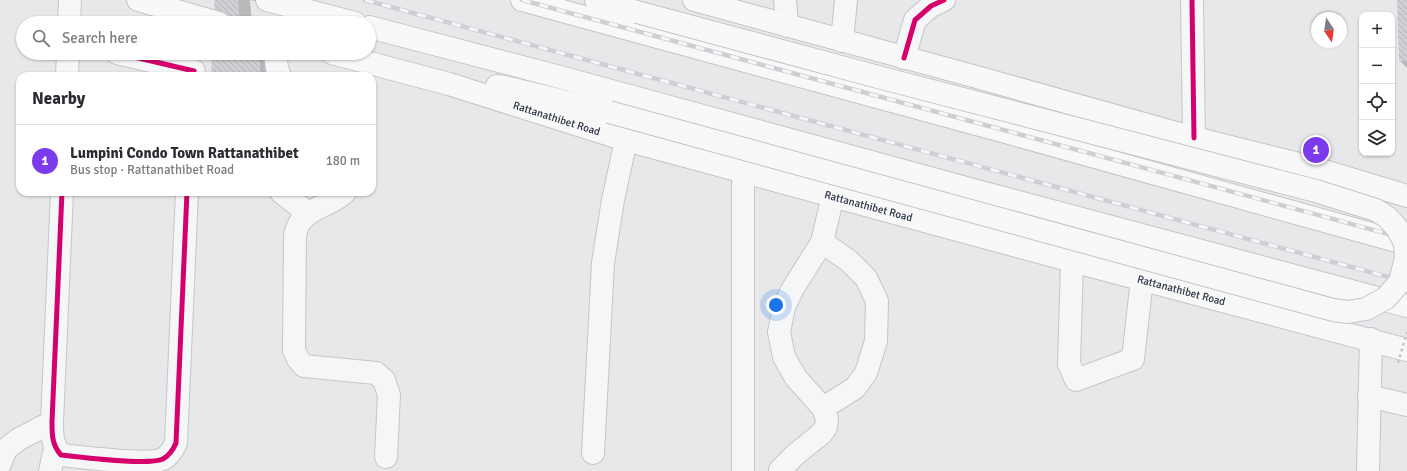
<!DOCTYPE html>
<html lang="en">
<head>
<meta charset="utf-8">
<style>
	body { margin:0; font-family:Signika,sans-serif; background:#f7f7f7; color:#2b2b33 }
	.controls { position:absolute; right:12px; top:12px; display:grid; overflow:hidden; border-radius:8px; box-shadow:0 1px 3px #0004 }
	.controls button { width:36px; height:36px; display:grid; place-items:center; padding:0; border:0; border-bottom:1px solid #e1e1e2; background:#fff; color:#2b2b33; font:20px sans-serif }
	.compass { position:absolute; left:1311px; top:12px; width:36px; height:36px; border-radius:50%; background:#fff; box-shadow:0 1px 3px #0004; rotate:167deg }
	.you { position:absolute; left:776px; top:305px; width:14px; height:14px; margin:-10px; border:3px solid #fff; border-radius:50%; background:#1a73e8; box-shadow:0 0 0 6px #1a73e833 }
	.badge { display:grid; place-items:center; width:26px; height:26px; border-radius:50%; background:#7c3aed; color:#fff; font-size:13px; font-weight:700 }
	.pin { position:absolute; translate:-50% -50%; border:2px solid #fff; box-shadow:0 1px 4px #0006 }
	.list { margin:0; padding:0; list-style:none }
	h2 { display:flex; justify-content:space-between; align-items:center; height:52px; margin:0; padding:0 16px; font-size:17px }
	h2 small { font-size:13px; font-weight:400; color:#7c7c81 }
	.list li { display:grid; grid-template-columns:26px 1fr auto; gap:12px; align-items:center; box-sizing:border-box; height:72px; padding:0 16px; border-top:1px solid #e1e1e2 }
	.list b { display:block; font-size:15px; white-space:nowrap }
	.list p { margin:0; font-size:13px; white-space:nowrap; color:#7c7c81 }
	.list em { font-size:13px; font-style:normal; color:#7c7c81 }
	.icon { flex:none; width:22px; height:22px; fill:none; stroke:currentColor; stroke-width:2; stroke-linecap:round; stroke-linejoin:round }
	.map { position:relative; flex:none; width:1407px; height:471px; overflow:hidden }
	.search { position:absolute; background:#fff; box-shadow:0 1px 3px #0004; left:16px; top:16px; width:360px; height:44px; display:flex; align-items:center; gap:10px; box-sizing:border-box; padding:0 14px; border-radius:22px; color:#7c7c81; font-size:15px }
	.panel { position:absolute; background:#fff; box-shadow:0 1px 3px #0004; left:16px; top:72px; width:360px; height:124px; border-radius:12px }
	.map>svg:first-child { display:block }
</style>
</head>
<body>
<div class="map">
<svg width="1407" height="471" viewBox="0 0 1407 471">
	<defs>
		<pattern id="building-back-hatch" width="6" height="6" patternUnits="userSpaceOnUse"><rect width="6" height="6" fill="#ced0d3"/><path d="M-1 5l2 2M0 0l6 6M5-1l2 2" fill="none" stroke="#b1b3b6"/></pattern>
	</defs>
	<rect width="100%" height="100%" fill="#e6e8ea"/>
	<g fill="#0003">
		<polygon points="215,0 299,0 296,12 250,0 252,23 217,23"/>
		<polygon points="1398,0 1407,0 1407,68 1400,61"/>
		<polygon points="220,53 255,53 255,57 260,57 274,71 274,76 212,76 221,58"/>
	</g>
	<g fill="url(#building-back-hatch)">
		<polygon points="214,0 238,0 240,23 216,23"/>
		<polygon points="1397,0 1407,0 1407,61 1399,61"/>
		<polygon points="219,53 243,53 243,55 260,56 260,76 211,76 212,56 220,57"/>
	</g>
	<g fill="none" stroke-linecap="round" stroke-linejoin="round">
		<g stroke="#c4c6c8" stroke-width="24">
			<g id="minor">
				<polyline points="785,0 787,26"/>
				<polyline points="1192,0 1194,138"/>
				<polyline points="69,23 70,0"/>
				<polyline points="842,41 846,0"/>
				<polyline points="117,53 194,71"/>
				<polyline points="275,53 277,68 280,76"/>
				<polyline points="904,58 915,20 931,6 944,0"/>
				<polyline points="67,76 68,53"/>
				<polyline points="743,171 743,471"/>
				<path d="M62,192L52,422C52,435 52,445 61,455C82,457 147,466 163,459C170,455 173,450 176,443L187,192"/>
				<polyline points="281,192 308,213"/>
				<path d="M345,192C333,205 312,206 301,221C298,225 296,231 295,235L294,350L298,359L304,366L376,373L384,380L389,395L386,457"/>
				<polyline points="822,242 849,261 866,278 877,301 876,341 866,373 855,388 823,408"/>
				<polyline points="1072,261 1069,364 1076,380 1133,359 1142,279"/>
				<polyline points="1369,396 1407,405"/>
				<polyline points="593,453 603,263 613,200 626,140"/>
				<polyline points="0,464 6,449 19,439 52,422"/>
				<polyline points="780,470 796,454 821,434 826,427 827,419 823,408 796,378 784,357 779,332 784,307 792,290 822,242 833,196"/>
				<polyline points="50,471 55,448"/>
				<polyline points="1368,471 1371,339"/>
			</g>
		</g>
		<g stroke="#c2c5c8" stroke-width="24">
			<g id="major">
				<polyline points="138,0 219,23"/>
				<polyline points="267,0 355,23"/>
				<polyline points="522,0 1009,133 1407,244"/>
				<polyline points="596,0 637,12"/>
				<polyline points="694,0 973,76 1194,138 1311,167 1407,196"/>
				<polyline points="369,27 560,77 981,192 1407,306"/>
				<path id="s1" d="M332,53L449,84L626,140L1072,261L1407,350"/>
				<polyline points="497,86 505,87 609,112"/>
			</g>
		</g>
		<use href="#minor" stroke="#f5f6f7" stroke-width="22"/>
		<use href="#major" stroke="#f8f8f8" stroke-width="22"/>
		<g stroke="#cecfd2" stroke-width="4.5">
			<g id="rail">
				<polyline points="365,0 1407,282"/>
				<polyline points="522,0 1407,239"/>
			</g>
		</g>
		<use href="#rail" stroke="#f4f6f9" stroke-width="3" stroke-dasharray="9" stroke-linecap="butt"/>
		<g stroke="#c2c5c8" stroke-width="24" stroke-linecap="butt">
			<polyline id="major-bridge" points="609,112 1333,310 1348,312 1366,309 1386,298 1400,282 1406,258 1405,243 1397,228 1387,217 1376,210 1316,191 878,77 637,12"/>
		</g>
		<polyline stroke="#c5c6ca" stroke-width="2.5" stroke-dasharray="3 3" stroke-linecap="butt" points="1398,363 1407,332"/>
		<use href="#major-bridge" stroke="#f8f8f8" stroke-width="22"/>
		<g stroke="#f4f6f9" stroke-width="8">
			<g id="cycleway">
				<polyline points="1192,0 1194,138"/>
				<polyline points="117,53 194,71"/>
				<polyline points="904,58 915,20 931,6 944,0"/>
				<path d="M62,192L52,422C52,435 52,445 61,455C82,457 147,466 163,459C170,455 173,450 176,443L187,192"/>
			</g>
		</g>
		<use href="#cycleway" stroke="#d6006c" stroke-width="5"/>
	</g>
	<g text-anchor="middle" stroke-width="3" stroke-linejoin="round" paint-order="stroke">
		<g font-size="11" fill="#2b3445" stroke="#f4f6f9">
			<text dy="4" stroke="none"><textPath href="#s1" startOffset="234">Rattanathibet Road</textPath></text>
			<text dy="4" stroke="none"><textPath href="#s1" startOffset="558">Rattanathibet Road</textPath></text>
			<text dy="4" stroke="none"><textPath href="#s1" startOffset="882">Rattanathibet Road</textPath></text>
		</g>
	</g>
</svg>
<div class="controls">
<button>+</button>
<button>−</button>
<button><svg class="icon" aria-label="locate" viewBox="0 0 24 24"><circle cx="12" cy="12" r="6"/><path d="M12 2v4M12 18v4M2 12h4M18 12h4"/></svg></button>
<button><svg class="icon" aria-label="layers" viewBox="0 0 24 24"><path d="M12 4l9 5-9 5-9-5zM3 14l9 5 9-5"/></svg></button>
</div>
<svg class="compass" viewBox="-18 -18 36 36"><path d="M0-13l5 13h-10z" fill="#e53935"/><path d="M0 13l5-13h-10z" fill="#7c7c81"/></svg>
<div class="you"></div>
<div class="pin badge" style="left:1316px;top:150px">1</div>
<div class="search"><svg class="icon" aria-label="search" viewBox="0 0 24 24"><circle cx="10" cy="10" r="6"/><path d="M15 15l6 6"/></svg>Search here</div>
<section class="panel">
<h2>Nearby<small></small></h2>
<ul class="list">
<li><span class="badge">1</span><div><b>Lumpini Condo Town Rattanathibet</b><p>Bus stop · Rattanathibet Road</p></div><em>180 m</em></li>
</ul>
</section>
</div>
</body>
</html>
